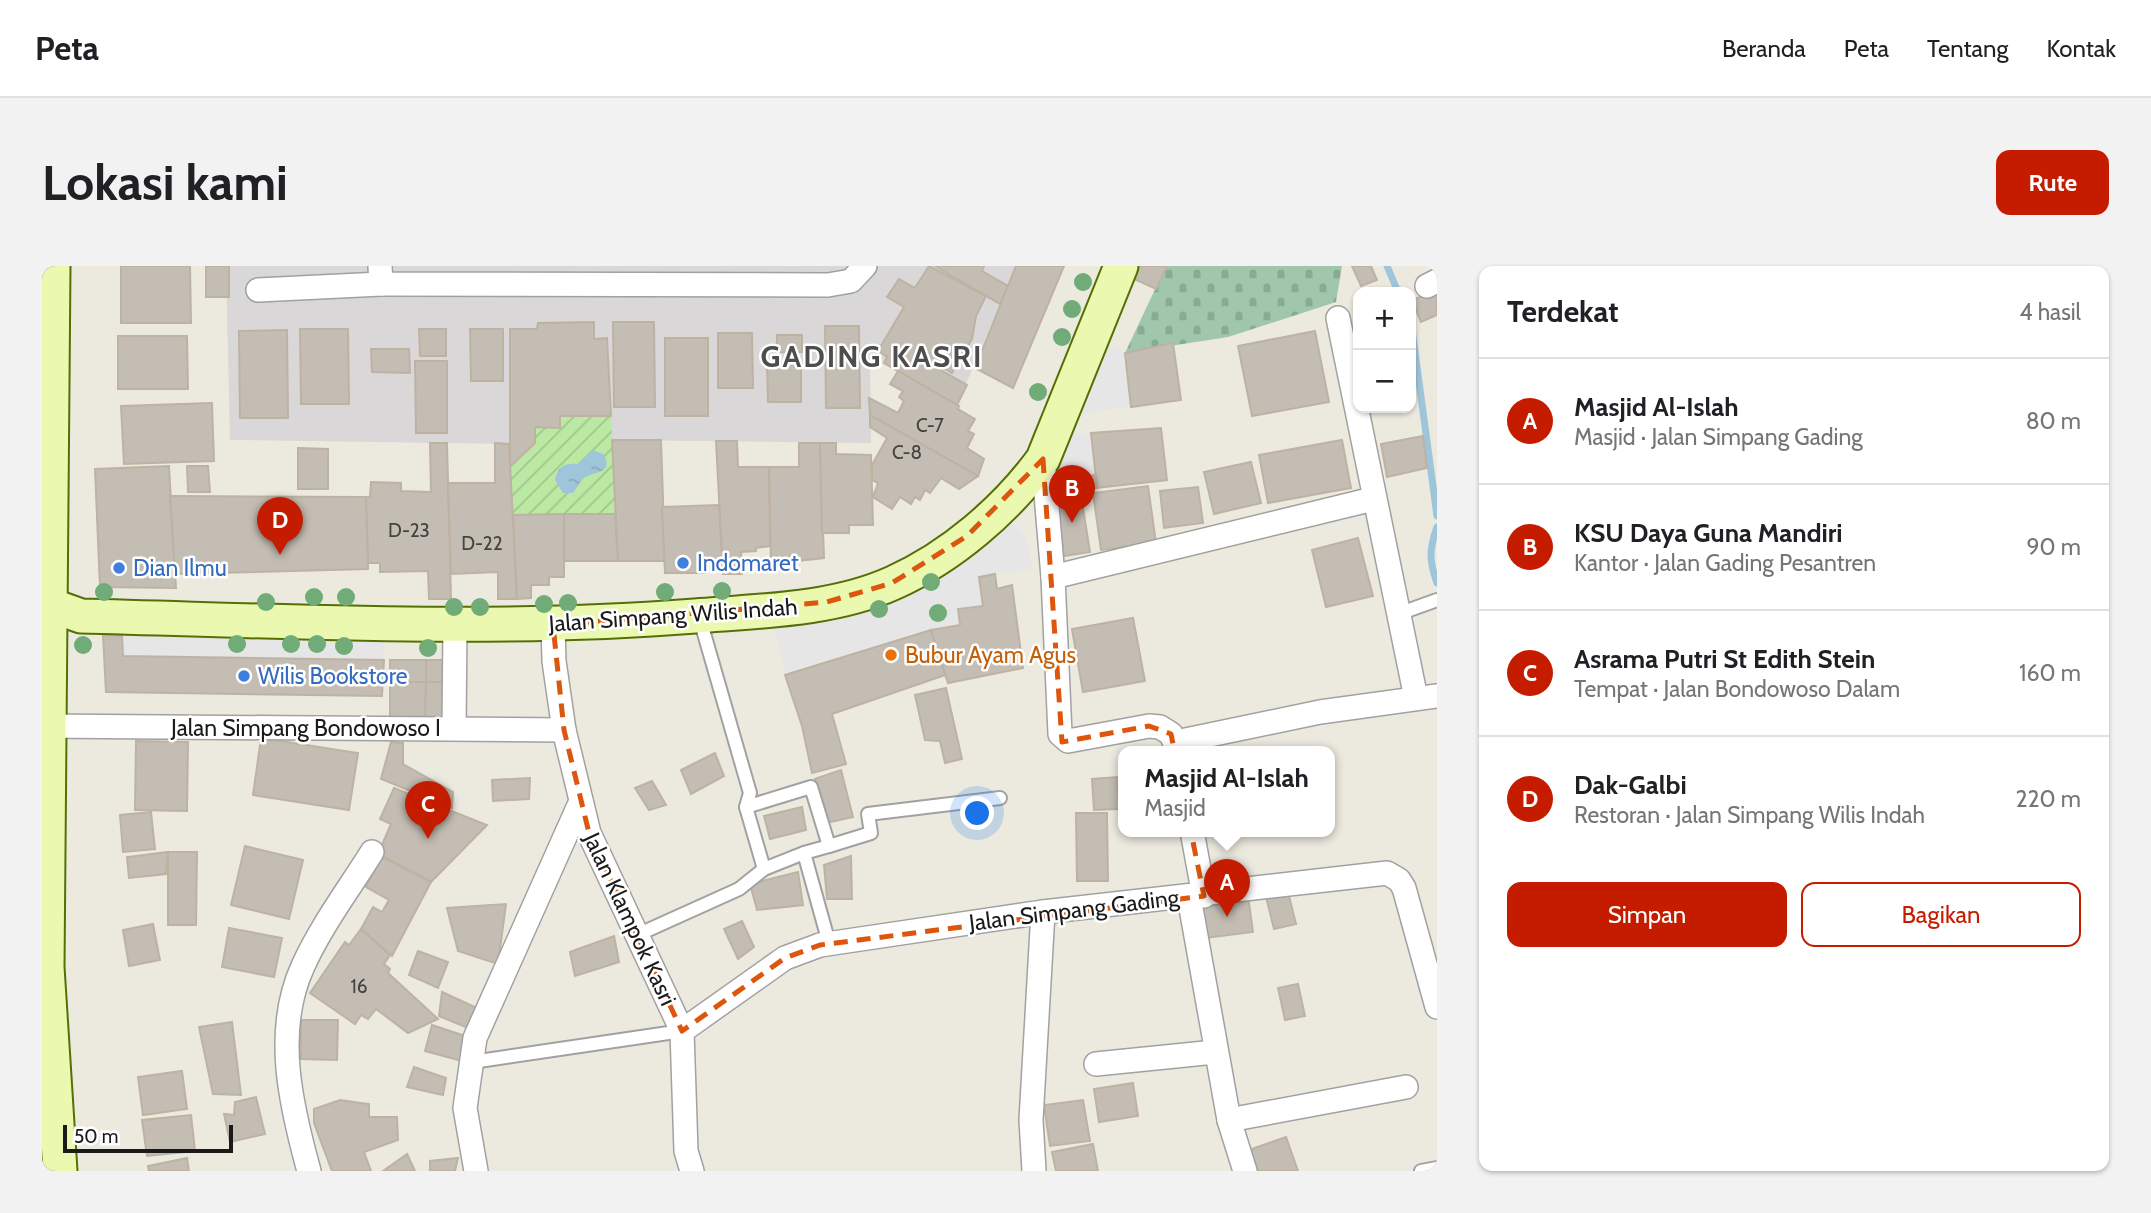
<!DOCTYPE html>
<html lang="id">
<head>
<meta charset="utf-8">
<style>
	body { margin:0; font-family:Cabin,sans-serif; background:#f2f2f2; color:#202124 }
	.controls { position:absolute; right:21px; top:21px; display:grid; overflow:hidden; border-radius:14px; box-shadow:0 2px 5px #0004 }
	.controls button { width:63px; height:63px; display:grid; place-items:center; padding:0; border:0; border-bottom:2px solid #e0e0e0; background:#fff; color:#202124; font:35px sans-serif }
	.scale { position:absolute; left:21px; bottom:18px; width:170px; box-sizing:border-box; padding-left:7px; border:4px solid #1a1a1a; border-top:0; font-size:19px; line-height:24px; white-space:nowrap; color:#1a1a1a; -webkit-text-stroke:5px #fff; paint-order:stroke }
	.you { position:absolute; left:936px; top:548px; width:24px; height:24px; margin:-18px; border:5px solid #fff; border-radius:50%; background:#1a73e8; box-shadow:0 0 0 10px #1a73e833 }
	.badge { display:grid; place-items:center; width:46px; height:46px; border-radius:50%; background:#c51c00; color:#fff; font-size:23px; font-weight:700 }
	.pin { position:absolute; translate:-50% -58px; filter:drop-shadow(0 2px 4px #0008) }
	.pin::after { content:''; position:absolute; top:37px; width:24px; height:21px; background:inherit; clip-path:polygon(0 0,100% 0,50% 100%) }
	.popup { position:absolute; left:1076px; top:480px; width:217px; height:91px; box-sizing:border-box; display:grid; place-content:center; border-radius:14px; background:#fff; filter:drop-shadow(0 2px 5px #0005); font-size:23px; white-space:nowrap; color:#757577 }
	.popup b { font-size:26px; color:#202124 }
	.popup::after { content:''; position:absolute; left:50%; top:100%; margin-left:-14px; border:14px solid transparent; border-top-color:#fff }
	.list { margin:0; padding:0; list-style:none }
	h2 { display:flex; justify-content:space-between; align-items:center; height:91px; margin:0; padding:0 28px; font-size:30px }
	h2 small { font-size:23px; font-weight:400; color:#757577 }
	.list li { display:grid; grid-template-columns:46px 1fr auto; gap:21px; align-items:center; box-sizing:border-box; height:126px; padding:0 28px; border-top:2px solid #e0e0e0 }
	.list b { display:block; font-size:26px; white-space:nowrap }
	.list p { margin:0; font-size:23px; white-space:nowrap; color:#757577 }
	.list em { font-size:23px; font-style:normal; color:#757577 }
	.actions { display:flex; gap:14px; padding:21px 28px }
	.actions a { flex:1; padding:16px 0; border:2px solid #c51c00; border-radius:14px; text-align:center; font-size:24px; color:#c51c00 }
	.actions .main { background:#c51c00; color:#fff }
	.map { position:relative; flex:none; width:1395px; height:905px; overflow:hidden; border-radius:14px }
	header { display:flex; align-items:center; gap:42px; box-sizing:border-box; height:98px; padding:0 35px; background:#fff; border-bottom:2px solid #e0e0e0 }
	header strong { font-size:33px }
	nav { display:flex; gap:38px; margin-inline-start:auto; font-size:24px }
	.intro { display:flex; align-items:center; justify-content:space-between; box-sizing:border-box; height:168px; padding:0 42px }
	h1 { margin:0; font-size:49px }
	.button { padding:18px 32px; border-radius:14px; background:#c51c00; color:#fff; font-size:24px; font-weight:700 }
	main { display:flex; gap:42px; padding:0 42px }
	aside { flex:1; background:#fff; border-radius:14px; box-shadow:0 2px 5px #0004 }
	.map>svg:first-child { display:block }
</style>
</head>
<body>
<header>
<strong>Peta</strong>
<nav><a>Beranda</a><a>Peta</a><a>Tentang</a><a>Kontak</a></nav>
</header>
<div class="intro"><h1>Lokasi kami</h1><a class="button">Rute</a></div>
<main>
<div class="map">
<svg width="1395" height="905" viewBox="0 0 1395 905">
	<defs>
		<pattern id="cemetery-stones" width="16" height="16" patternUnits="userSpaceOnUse" patternTransform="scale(1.75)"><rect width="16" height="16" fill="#a0c6ab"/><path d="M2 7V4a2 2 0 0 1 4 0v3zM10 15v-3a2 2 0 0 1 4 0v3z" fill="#89aa93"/></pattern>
		<pattern id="garden-furrows" width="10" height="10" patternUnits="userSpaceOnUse" patternTransform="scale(1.75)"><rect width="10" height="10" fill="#bbe8a3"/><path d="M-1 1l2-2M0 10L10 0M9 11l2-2" fill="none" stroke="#a0c68c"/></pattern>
		<pattern id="water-ripples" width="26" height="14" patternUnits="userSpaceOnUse" patternTransform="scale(1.75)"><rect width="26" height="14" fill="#9fc5db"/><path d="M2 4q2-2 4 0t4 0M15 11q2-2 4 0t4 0" fill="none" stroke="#88a9bb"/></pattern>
	</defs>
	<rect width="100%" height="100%" fill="#eceadf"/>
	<polygon fill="#d9d7d7" points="184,0 974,0 915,139 828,89 829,177 571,174 573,248 471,249 467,178 188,174"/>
	<polygon fill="url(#cemetery-stones)" points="1124,0 1300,0 1294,36 1186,71 1083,87"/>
	<polygon fill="url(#garden-furrows)" points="518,150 569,150 573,248 471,249 468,201 492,177 493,161"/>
	<g fill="#e6e6e6">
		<polygon points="1061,77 1083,87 1089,141 1033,148"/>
		<polygon points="1049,167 1055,222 1014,227 1011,203 1022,168"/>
		<polygon points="965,251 983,269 991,303 938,311 941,340 917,343 918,359 743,409 730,357"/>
		<polygon points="79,364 342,370 342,394 81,390"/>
	</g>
	<path fill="url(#water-ripples)" d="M551,184L561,188C573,207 552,206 541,212L531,227H521L513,214C516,200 523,197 536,198Z"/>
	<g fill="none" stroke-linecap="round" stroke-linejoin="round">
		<g stroke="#9fc5db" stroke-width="7">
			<polyline points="1345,0 1356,26"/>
			<polyline points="1369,56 1395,250"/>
			<path d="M1395,261C1387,284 1387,294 1395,317"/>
		</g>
	</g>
	<g fill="#c4bdb3" stroke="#beb2a2" stroke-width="2">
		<polygon points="79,0 148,0 149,57 79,57"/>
		<rect x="164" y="0" width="23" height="31"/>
		<polygon points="887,0 944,30 934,50 930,73 910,107 889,95 888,98 925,119 915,139 842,97 845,91 836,85 862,41 845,31 857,13 873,22"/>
		<polygon points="893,0 942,0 940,5 966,20 958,38"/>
		<polygon points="974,0 1022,0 971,122 933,102"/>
		<polygon points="1095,0 1125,0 1114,23 1090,12"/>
		<polygon points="1310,0 1329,0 1335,14 1319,20"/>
		<polygon points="1395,24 1395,49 1379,56 1370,34"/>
		<polygon points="552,56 552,73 565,72 569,150 518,150 518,162 493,161 493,177 468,201 468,63 495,63 496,57"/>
		<polygon points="571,56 612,56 613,141 572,141"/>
		<polygon points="783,60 817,60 818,142 784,142"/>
		<polygon points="258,63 306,63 307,138 259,138"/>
		<polygon points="377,63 404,63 404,90 378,90"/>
		<polygon points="428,63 461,63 461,115 429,115"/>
		<polygon points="245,64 246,152 198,152 197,65"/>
		<polygon points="1273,65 1287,136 1210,150 1196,80"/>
		<polygon points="676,67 710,67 711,122 676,122"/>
		<rect x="735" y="69" width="25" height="17"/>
		<polygon points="76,70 145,70 146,123 76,123"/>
		<rect x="623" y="72" width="43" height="78"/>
		<polygon points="1131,77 1139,134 1089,141 1083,87"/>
		<polygon points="329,83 367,83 368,107 330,106"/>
		<polygon points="373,95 405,95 405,167 374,167"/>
		<polygon points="725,97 759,97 759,136 726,136"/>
		<polygon points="856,105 917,140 916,143 933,153 926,165 932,168 925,182 942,193 936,210 828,149 827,132 856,147 862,135 857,131 861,125 848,118"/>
		<polygon points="170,137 172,195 82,198 79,140"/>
		<polygon points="828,149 936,210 917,223 899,212 888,227 883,224 878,234 873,231 869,238 858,231 850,243 831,231 836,217 830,214 830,199 845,172 828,161"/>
		<polygon points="1119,162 1125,214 1055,222 1049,167"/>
		<polygon points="1381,170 1385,202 1345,211 1339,178"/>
		<polygon points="570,174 619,174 623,295 576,295"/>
		<polygon points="1300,174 1309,222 1226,237 1217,189"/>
		<polygon points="674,175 695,175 696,201 727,201 728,280 714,282 714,285 699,286 700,308 681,308"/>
		<polygon points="388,177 405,177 409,333 387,333 386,305 338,306 338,297 326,297 324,231 328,231 329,216 359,217 359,225 389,226"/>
		<polygon points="453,177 467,178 475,333 456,333 456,306 409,308 406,217 453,217"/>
		<polygon points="757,177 778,177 782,292 729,298 727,201 757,201"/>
		<polygon points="778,177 794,177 794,188 829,189 831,259 807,259 807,267 780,267"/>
		<polygon points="256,182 286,183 286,223 256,223"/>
		<polygon points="1209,196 1219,237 1172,248 1162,206"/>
		<polygon points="127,200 134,322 58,321 53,203"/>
		<polygon points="145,200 166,200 168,226 146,226"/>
		<polygon points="1054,209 1055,222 1014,227 1012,214"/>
		<polygon points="1106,220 1114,277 1059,284 1051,227"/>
		<polygon points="1156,221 1161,257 1122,262 1118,225"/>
		<polygon points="1038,224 1048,286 1022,290 1014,227"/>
		<polygon points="128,230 324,231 326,303 133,308"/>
		<polygon points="677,239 680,295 662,296 663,307 623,307 620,241"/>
		<polygon points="522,248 522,311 507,311 507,319 489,319 489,332 475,333 471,249"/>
		<polygon points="522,248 573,248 576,295 522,295"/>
		<polygon points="1316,272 1331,330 1284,341 1270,284"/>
		<polygon points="953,308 955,323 970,319 981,402 906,417 889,364 918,359 916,343 941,340 937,311"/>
		<polygon points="1091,352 1103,415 1041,426 1030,363"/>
		<polygon points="889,364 903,409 790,448 804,498 770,507 760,460 743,409"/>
		<polygon points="61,369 80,370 81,390 342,394 340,430 64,426"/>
		<rect x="348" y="394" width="36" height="22"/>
		<rect x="384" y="394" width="20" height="22"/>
		<polygon points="348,416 384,416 383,452 348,451"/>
		<polygon points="384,416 404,416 404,453 383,452"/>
		<polygon points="904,422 920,493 903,497 898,475 883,474 873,429"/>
		<polygon points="219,472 316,487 307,544 211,529"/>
		<polygon points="94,475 146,476 145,545 93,544"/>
		<polygon points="349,476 361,477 361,498 411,526 410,542 339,513"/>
		<polygon points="673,487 682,510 649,528 639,504"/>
		<polygon points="799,504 811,551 784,557 773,513"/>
		<polygon points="1075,511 1077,543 1052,544 1050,513"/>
		<polygon points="488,512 487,533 451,535 450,514"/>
		<polygon points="610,515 624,539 607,544 593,522"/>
		<polygon points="352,522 445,559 389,616 336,588 349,558 338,553"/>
		<polygon points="760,541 764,564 728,573 722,550"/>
		<polygon points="109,546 113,583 81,586 78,549"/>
		<polygon points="1034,547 1065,547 1066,615 1035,615"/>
		<polygon points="203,580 261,594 247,653 189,639"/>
		<polygon points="126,586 124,608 87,612 85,591"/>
		<polygon points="126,586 155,586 154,659 126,659"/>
		<polygon points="339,590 389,616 350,690 319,663 331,641 340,646 347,634 324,621"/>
		<polygon points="809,590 810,633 785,633 782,599"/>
		<polygon points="756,606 761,639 715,644 708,618"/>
		<polygon points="1246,626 1254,658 1232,663 1224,631"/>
		<polygon points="1206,630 1211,666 1164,672 1159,637"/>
		<polygon points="464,638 456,698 416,685 405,642"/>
		<polygon points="700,655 712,681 696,693 682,663"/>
		<polygon points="111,658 118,694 87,700 81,664"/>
		<polygon points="187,662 240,672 232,711 180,701"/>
		<polygon points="319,663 348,689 342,698 348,703 346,707 396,753 366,767 334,743 326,753 319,749 313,758 268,727 303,676 307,679"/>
		<polygon points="572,670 577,696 533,710 528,686"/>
		<polygon points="376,685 406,696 396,722 367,709"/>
		<polygon points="1256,718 1263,750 1243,754 1236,722"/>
		<polygon points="400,726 435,742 426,762 397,750"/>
		<polygon points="259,754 296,754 295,794 259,793"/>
		<polygon points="190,756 199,829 171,828 157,761"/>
		<polygon points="390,759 426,771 420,795 383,785"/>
		<polygon points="372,801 404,812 401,829 365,821"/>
		<polygon points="140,805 145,843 101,849 96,811"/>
		<polygon points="1091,817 1096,850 1057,856 1052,823"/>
		<polygon points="214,831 223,868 188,876 182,848 192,849 193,836"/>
		<polygon points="298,834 327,838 327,851 355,851 356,874 322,886 329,905 290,905 272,857 272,843"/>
		<polygon points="1041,834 1048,875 1008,880 1002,839"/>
		<polygon points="149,849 153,885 105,890 100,854"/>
		<polygon points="1244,871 1256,905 1211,905 1204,885"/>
		<polygon points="1051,878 1056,905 1014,905 1010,886"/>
		<polygon points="365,888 373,905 341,905"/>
		<polygon points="145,892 147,905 107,905 106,900"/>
		<polygon points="416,892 413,905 388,905 388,895"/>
	</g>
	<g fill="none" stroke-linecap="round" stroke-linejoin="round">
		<g stroke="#a1a1a1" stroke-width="16">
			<g id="lane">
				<polyline points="1359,347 1395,334"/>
				<polyline points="657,350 708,527 704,541 722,603 762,587 787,677"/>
				<polyline points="704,541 769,521 787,580 762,587"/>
				<polyline points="787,580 829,567 826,548 958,532"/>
				<polyline points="595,669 697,623 722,603"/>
				<polyline points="430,796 640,765"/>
				<polyline points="1379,905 1395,902"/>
			</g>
		</g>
		<g stroke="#a1a1a1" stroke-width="26">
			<g id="street">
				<polyline points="338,0 339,18 786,19 809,15 823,0"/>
				<polyline points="1385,20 1395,15"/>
				<polyline points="216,24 339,18"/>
				<polyline points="1296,52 1374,432"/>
				<polyline points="1001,193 1011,311 1018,468 1026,475 1107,460 1118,461 1129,468 1136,485"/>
				<polyline points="1011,311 1331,233"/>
				<polyline points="511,359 512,395 522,464 547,567 640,765 644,885 650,905"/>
				<polyline points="0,460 522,464"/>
				<polyline points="412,462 413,360"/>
				<polyline points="1134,476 1278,446 1395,430"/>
				<polyline points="1150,565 1162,630"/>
				<polyline points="1147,631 1187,854 1203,905"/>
				<polyline points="640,765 743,692 778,679 1001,646 1345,607 1357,614 1362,622 1395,741"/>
				<polyline points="1054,798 1173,786"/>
				<polyline points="1187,854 1364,821"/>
				<path d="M267,905C249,840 231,765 261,700C279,660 307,623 330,586"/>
				<polyline points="434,905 423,842 433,772 539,535"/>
				<polyline points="992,905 989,854 1001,646"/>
			</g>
		</g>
		<g stroke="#546f04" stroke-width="37">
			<g id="secondary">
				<polyline points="11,0 5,701 18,905"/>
				<path d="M0,336L39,350C244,355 449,366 653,350C718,345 791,344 851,317C909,291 964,244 1001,193L1079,0"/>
			</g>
		</g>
		<use href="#lane" stroke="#fff" stroke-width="12"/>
		<use href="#street" stroke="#fff" stroke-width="23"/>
		<use href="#secondary" stroke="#ebf9b0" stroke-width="33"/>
	</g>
	<g fill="#70ab78">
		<circle cx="1041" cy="16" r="9"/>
		<circle cx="1030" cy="43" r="9"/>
		<circle cx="1020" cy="71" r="9"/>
		<circle cx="996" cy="126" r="9"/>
		<circle cx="889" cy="316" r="9"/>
		<circle cx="680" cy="325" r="9"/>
		<circle cx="62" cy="326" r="9"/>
		<circle cx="623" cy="326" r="9"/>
		<circle cx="272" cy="331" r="9"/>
		<circle cx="304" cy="331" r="9"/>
		<circle cx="224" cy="336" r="9"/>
		<circle cx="526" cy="337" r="9"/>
		<circle cx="502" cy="338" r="9"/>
		<circle cx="412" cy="341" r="9"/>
		<circle cx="438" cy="341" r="9"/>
		<circle cx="837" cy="343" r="9"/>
		<circle cx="896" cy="347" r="9"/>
		<circle cx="195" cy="378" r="9"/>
		<circle cx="249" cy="378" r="9"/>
		<circle cx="275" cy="378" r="9"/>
		<circle cx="41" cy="379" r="9"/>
		<circle cx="302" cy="380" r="9"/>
		<circle cx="386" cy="382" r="9"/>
	</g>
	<path fill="none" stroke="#de560d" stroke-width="5" stroke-dasharray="14 9" stroke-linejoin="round" d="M1001,193L1020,476L1107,460L1129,468L1162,630L778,679L743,692L640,765L547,567L522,464L511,359L785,336L850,317L925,270Z"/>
	<g fill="#3f7fe0" stroke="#fff" stroke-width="2.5">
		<circle cx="641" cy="297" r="7"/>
		<circle cx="77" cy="302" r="7"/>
		<circle cx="202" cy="410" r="7"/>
	</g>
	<circle fill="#e8710a" stroke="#fff" stroke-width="2.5" cx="849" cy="389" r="7"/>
	<g text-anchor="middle" stroke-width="5" stroke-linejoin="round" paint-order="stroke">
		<g font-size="19" fill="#444340">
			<text x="888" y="166">C-7</text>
			<text x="865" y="193">C-8</text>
			<text x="367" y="271">D-23</text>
			<text x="440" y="284">D-22</text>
			<text x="317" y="727">16</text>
		</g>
		<g font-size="23" fill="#366cbe" stroke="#fff" text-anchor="start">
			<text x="655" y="305">Indomaret</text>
			<text x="91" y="310">Dian Ilmu</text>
			<text x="216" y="418">Wilis Bookstore</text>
		</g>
		<g font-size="23" fill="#1a1a1a" stroke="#fff">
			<text transform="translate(631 349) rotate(-4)" y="8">Jalan Simpang Wilis Indah</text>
			<text x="264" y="470">Jalan Simpang Bondowoso I</text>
			<text transform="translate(1032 644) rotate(-7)" y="8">Jalan Simpang Gading</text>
			<text transform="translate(588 653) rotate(65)" y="8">Jalan Klampok Kasri</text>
		</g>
		<g font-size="23" fill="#c56008" stroke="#fff" text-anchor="start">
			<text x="863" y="397">Bubur Ayam Agus</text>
		</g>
		<g font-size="30" font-weight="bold" letter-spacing="2" fill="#4d4d4d" stroke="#fff">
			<text x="830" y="101">GADING KASRI</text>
		</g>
	</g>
</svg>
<div class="controls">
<button>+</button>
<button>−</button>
</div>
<div class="scale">50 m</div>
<div class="you"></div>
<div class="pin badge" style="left:1185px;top:651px">A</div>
<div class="popup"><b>Masjid Al-Islah</b>Masjid</div>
<div class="pin badge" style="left:1030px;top:257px">B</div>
<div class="pin badge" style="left:386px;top:573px">C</div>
<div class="pin badge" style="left:238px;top:289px">D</div>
</div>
<aside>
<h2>Terdekat<small>4 hasil</small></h2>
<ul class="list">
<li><span class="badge">A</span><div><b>Masjid Al-Islah</b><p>Masjid · Jalan Simpang Gading</p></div><em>80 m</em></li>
<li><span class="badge">B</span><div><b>KSU Daya Guna Mandiri</b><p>Kantor · Jalan Gading Pesantren</p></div><em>90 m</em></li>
<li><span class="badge">C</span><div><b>Asrama Putri St Edith Stein</b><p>Tempat · Jalan Bondowoso Dalam</p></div><em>160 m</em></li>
<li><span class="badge">D</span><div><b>Dak-Galbi</b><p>Restoran · Jalan Simpang Wilis Indah</p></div><em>220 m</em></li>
</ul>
<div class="actions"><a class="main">Simpan</a><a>Bagikan</a></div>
</aside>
</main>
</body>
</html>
